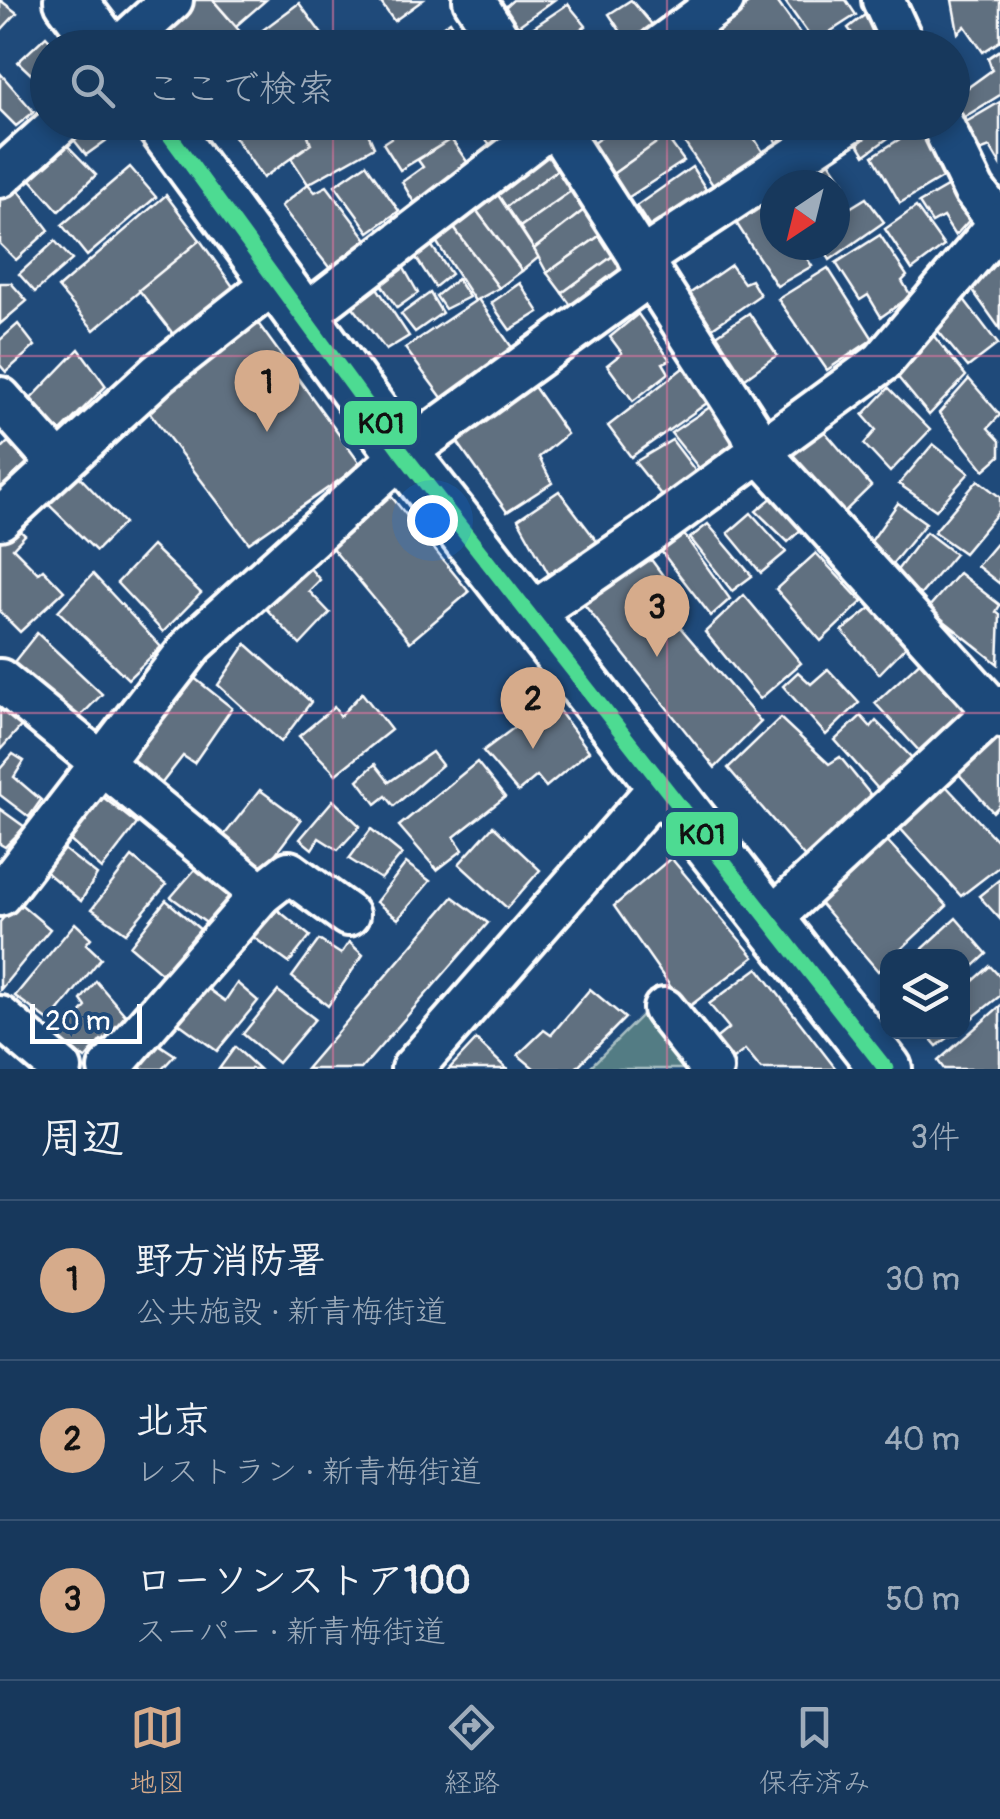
<!DOCTYPE html>
<html lang="ja">
<head>
<meta charset="utf-8">
<style>
	body { margin:0; font-family:Pangolin,"Klee One",sans-serif; background:#203f62; color:#f1f3f6 }
	.controls { position:absolute; right:30px; bottom:30px; display:grid; overflow:hidden; border-radius:20px; box-shadow:0 5px 15px #0003 }
	.controls button { width:90px; height:90px; display:grid; place-items:center; padding:0; border:0; border-bottom:2px solid #365272; background:#17385c; color:#f1f3f6; font:50px sans-serif }
	.compass { position:absolute; left:760px; top:170px; width:90px; height:90px; border-radius:50%; background:#17385c; box-shadow:0 5px 15px #0003; rotate:215deg }
	.scale { position:absolute; left:30px; bottom:25px; width:112px; box-sizing:border-box; padding-left:10px; border:5px solid #fff; border-top:0; font-size:28px; line-height:35px; white-space:nowrap; color:#fff; -webkit-text-stroke:8px #1f4a7a; paint-order:stroke }
	.you { position:absolute; left:432px; top:520px; width:35px; height:35px; margin:-25px; border:8px solid #fff; border-radius:50%; background:#1a73e8; box-shadow:0 0 0 15px #1a73e833 }
	.badge { display:grid; place-items:center; width:65px; height:65px; border-radius:50%; background:#d6ab8b; color:#111; font-size:32px; font-weight:700 }
	.pin { position:absolute; translate:-50% -82px; filter:drop-shadow(0 2px 5px #0008) }
	.pin::after { content:''; position:absolute; top:52px; width:35px; height:30px; background:inherit; clip-path:polygon(0 0,100% 0,50% 100%) }
	.list { margin:0; padding:0; list-style:none }
	h2 { display:flex; justify-content:space-between; align-items:center; height:130px; margin:0; padding:0 40px; font-size:42px }
	h2 small { font-size:32px; font-weight:400; color:#9eacbb }
	.list li { display:grid; grid-template-columns:65px 1fr auto; gap:30px; align-items:center; box-sizing:border-box; height:160px; padding:0 40px; border-top:2px solid #365272 }
	.list b { display:block; font-size:38px; white-space:nowrap }
	.list p { margin:0; font-size:32px; white-space:nowrap; color:#9eacbb }
	.list em { font-size:32px; font-style:normal; color:#9eacbb }
	.icon { flex:none; width:55px; height:55px; fill:none; stroke:currentColor; stroke-width:2; stroke-linecap:round; stroke-linejoin:round }
	.map { position:relative; flex:none; width:1000px; height:1069px; overflow:hidden }
	.search { position:absolute; background:#17385c; box-shadow:0 5px 15px #0003; left:30px; right:30px; top:30px; height:110px; display:flex; align-items:center; gap:25px; box-sizing:border-box; padding:0 35px; border-radius:55px; color:#9eacbb; font-size:38px }
	.sheet { height:610px; background:#17385c }
	nav { display:flex; justify-content:space-around; align-items:center; box-sizing:border-box; height:140px; border-top:2px solid #365272; background:#17385c; font-size:28px; color:#9eacbb }
	nav a { display:grid; justify-items:center; gap:5px }
	nav .on { color:#d6ab8b }
	.map>svg:first-child { display:block }
</style>
</head>
<body>
<div class="map">
<svg width="1000" height="1069" viewBox="0 0 1000 1069">
	<rect width="100%" height="100%" fill="#1f4a7a"/>
	<filter id="ink" filterUnits="userSpaceOnUse"><feTurbulence type="fractalNoise" baseFrequency=".01" numOctaves="2"/><feDisplacementMap in="SourceGraphic" scale="20" xChannelSelector="R" yChannelSelector="G"/><feConvolveMatrix kernelMatrix="1 2 1 2 8 2 1 2 1" color-interpolation-filters="sRGB"/></filter>
	<g filter="url(#ink)">
		<polygon fill="#527c84" stroke="#a8bec2" stroke-width="2.5" points="642,1015 688,1069 588,1069"/>
		<g fill="#616f80" stroke="#fff" stroke-width="2.5">
			<polygon points="0,0 17,13 0,31"/>
			<polygon points="188,0 213,0 248,41 239,48 169,48 154,28"/>
			<polygon points="213,0 266,0 236,26"/>
			<polygon points="379,0 423,0 394,21"/>
			<polygon points="513,0 554,0 518,26 504,8"/>
			<polygon points="631,0 654,27 628,43 609,14"/>
			<polygon points="753,0 776,0 809,46 715,48 705,34"/>
			<polygon points="784,0 846,0 856,15 814,42"/>
			<polygon points="952,0 1000,0 1000,41 983,52 965,26 958,33"/>
			<polygon points="299,3 332,48 253,48 248,41"/>
			<polygon points="568,4 586,26 557,48 552,48 547,40 537,48 527,48 519,37"/>
			<polygon points="866,14 891,48 863,48 848,28"/>
			<polygon points="450,21 467,48 414,48"/>
			<polygon points="837,34 844,45 850,42 853,48 818,48"/>
			<polygon points="46,36 57,48 48,48 48,90 18,62"/>
			<polygon points="1000,50 1000,95 961,119 952,107 952,99 992,70 988,58"/>
			<polygon points="0,73 34,112 16,126 0,110"/>
			<polygon points="1000,102 1000,164 990,147 977,152 961,125"/>
			<polygon points="76,122 110,122 118,132 86,155 66,130"/>
			<polygon points="224,122 304,122 311,144 263,178"/>
			<polygon points="304,122 363,122 374,147 308,184 291,158 311,144"/>
			<polygon points="415,122 441,122 451,139 400,170 383,143"/>
			<polygon points="482,122 528,122 493,149 475,126"/>
			<polygon points="622,122 650,122 662,139 610,176 589,146"/>
			<polygon points="655,122 686,122 666,136"/>
			<polygon points="710,122 744,122 766,157 717,191 682,139"/>
			<polygon points="763,122 797,122 803,132 781,149"/>
			<polygon points="874,122 910,122 865,155 854,137"/>
			<polygon points="925,123 950,173 900,203 873,156"/>
			<polygon points="666,136 684,161 626,199 610,176"/>
			<polygon points="451,139 475,173 419,211 402,182 423,167 418,160"/>
			<polygon points="63,141 96,175 59,211 26,174"/>
			<polygon points="545,147 560,168 506,207 492,186"/>
			<polygon points="824,154 844,183 835,193 835,185 784,185"/>
			<polygon points="366,164 399,211 369,232 335,185"/>
			<polygon points="130,167 156,197 87,256 62,225"/>
			<polygon points="692,167 709,194 653,232 636,206"/>
			<polygon points="560,168 571,191 520,227 506,207"/>
			<polygon points="14,184 49,230 16,260 0,244 0,196"/>
			<polygon points="308,184 315,192 327,186 372,246 335,275 281,206"/>
			<polygon points="952,184 973,216 955,236 943,217 932,223 919,203"/>
			<polygon points="492,186 539,257 522,271 470,202"/>
			<polygon points="571,191 584,210 534,249 520,227"/>
			<polygon points="166,195 200,240 94,330 58,288"/>
			<polygon points="767,195 775,209 775,245 798,245 812,266 777,286 733,218"/>
			<polygon points="866,198 884,222 830,260 821,245 835,245 835,217"/>
			<polygon points="470,202 522,271 499,288 447,219"/>
			<polygon points="916,207 944,246 912,270 885,229"/>
			<polygon points="584,210 602,234 547,273 534,249"/>
			<polygon points="447,219 499,288 475,301 430,232"/>
			<polygon points="602,234 617,253 562,293 547,273"/>
			<polygon points="880,235 907,276 902,281 911,296 881,317 868,295 860,300 836,263"/>
			<polygon points="427,239 451,274 435,287 411,250"/>
			<polygon points="200,240 236,291 177,339 139,290"/>
			<polygon points="55,241 72,260 35,292 19,274"/>
			<polygon points="617,253 634,277 578,315 562,293"/>
			<polygon points="397,256 418,293 397,308 373,272"/>
			<polygon points="1000,261 1000,329 968,284"/>
			<polygon points="731,265 744,283 751,280 760,295 708,331 686,296"/>
			<polygon points="828,268 873,339 827,370 778,299"/>
			<polygon points="368,274 409,336 386,350 347,299"/>
			<polygon points="457,279 469,297 445,309 436,296"/>
			<polygon points="0,283 11,283 27,301 0,324"/>
			<polygon points="520,283 539,312 510,330 491,303"/>
			<polygon points="430,293 442,313 415,332 401,314"/>
			<polygon points="963,298 998,344 968,367 934,326"/>
			<polygon points="478,299 513,349 443,399 405,348"/>
			<polygon points="749,313 777,355 741,381 712,338"/>
			<polygon points="638,314 670,360 663,363 669,373 633,401 607,365 622,353 610,337"/>
			<polygon points="252,315 361,465 249,543 144,405"/>
			<polygon points="18,324 35,346 6,372 0,365 0,340"/>
			<polygon points="929,330 966,376 929,415 892,370"/>
			<polygon points="79,349 106,386 54,438 25,405"/>
			<polygon points="687,365 707,403 631,457 608,426"/>
			<polygon points="969,379 1000,415 988,428 1000,441 1000,456 984,470 939,413"/>
			<polygon points="533,385 567,434 539,457 552,483 507,512 456,440"/>
			<polygon points="889,388 930,430 890,472 864,444 876,430 863,415"/>
			<polygon points="713,405 736,441 699,468 671,433"/>
			<polygon points="815,420 871,486 833,523 773,455"/>
			<polygon points="672,440 697,473 662,496 635,462"/>
			<polygon points="8,442 27,463 0,489 0,450"/>
			<polygon points="933,444 969,473 936,510 899,484"/>
			<polygon points="74,471 124,523 96,551 47,503"/>
			<polygon points="978,480 1000,497 1000,510 964,553 934,532"/>
			<polygon points="382,485 469,592 410,642 322,536"/>
			<polygon points="559,491 599,544 552,580 518,519"/>
			<polygon points="780,491 808,523 788,542 756,511"/>
			<polygon points="898,503 926,523 888,569 865,550"/>
			<polygon points="751,513 786,552 761,573 728,533"/>
			<polygon points="708,524 752,576 732,591 690,538"/>
			<polygon points="14,525 25,535 13,548 38,573 43,569 64,591 20,632 0,612 0,539"/>
			<polygon points="680,529 730,599 711,616 657,546"/>
			<polygon points="926,532 955,554 918,598 892,577"/>
			<polygon points="1000,539 1000,584 977,566"/>
			<polygon points="152,546 201,593 163,632 117,583"/>
			<polygon points="816,553 862,602 821,641 776,589"/>
			<polygon points="647,554 684,604 673,619 761,722 715,768 582,602"/>
			<polygon points="301,558 320,580 309,591 330,613 300,645 259,601"/>
			<polygon points="959,573 1000,605 996,612 1000,615 998,664 928,608"/>
			<polygon points="93,574 161,647 128,679 58,611"/>
			<polygon points="744,595 801,663 760,699 705,632"/>
			<polygon points="876,604 910,642 879,674 842,631"/>
			<polygon points="37,633 102,694 75,722 10,667"/>
			<polygon points="246,644 311,702 281,742 218,685"/>
			<polygon points="925,657 974,710 922,754 875,703"/>
			<polygon points="183,669 232,708 194,763 183,756 152,796 112,764"/>
			<polygon points="828,669 859,703 826,735 783,686 798,672 811,684"/>
			<polygon points="362,693 391,730 336,774 299,736 334,707 340,716"/>
			<polygon points="551,700 589,751 546,787 537,776 518,792 483,751"/>
			<polygon points="0,703 23,724 0,750"/>
			<polygon points="861,716 871,727 876,721 914,760 879,790 835,740"/>
			<polygon points="780,718 829,764 840,757 874,799 808,861 728,768"/>
			<polygon points="996,736 1000,741 1000,805 993,812 957,772"/>
			<polygon points="432,752 442,765 394,806 386,796 376,804 358,780 375,764 389,782"/>
			<polygon points="13,754 24,761 14,777 41,800 29,817 0,795 0,769"/>
			<polygon points="477,762 505,797 454,837 463,850 437,870 399,826"/>
			<polygon points="946,786 1000,844 1000,866 961,896 899,827"/>
			<polygon points="260,790 301,820 264,869 222,838"/>
			<polygon points="99,794 137,824 102,869 67,838"/>
			<polygon points="333,800 360,826 338,850 319,838 312,849 300,839"/>
			<polygon points="0,809 25,827 5,847 0,844"/>
			<polygon points="493,826 540,870 507,908 459,864"/>
			<polygon points="371,829 402,854 381,879 349,859"/>
			<polygon points="882,835 947,906 894,956 888,956 888,963 878,971 813,895"/>
			<polygon points="57,844 97,875 81,901 40,867"/>
			<polygon points="132,857 166,885 126,933 92,909"/>
			<polygon points="671,858 754,957 686,1009 614,906"/>
			<polygon points="406,863 430,881 398,919 376,902"/>
			<polygon points="197,867 233,896 209,925 171,897"/>
			<polygon points="1000,879 1000,919 979,896"/>
			<polygon points="453,897 488,923 361,1069 306,1069"/>
			<polygon points="166,900 203,932 166,977 130,946"/>
			<polygon points="17,901 50,929 0,990 0,922"/>
			<polygon points="274,907 310,936 289,963 249,934"/>
			<polygon points="956,918 987,954 962,977 962,956 915,956"/>
			<polygon points="75,923 91,938 86,944 101,958 50,1022 15,996"/>
			<polygon points="319,940 341,954 349,942 363,955 328,1006 292,977"/>
			<polygon points="990,966 1000,977 1000,996 962,1026 962,991"/>
			<polygon points="758,968 836,1069 761,1069 745,1050 729,1062 713,1041 729,1028 709,1004"/>
			<polygon points="96,981 127,1017 107,1043 101,1040 85,1059 59,1038 86,1007 81,1000"/>
			<polygon points="237,983 258,1001 217,1051 177,1022 204,986 225,1001"/>
			<polygon points="590,989 625,1018 575,1069 535,1069 518,1055 544,1030 551,1035"/>
			<polygon points="278,991 315,1019 278,1063 243,1034"/>
			<polygon points="1000,1006 1000,1069 944,1069 938,1061"/>
			<polygon points="936,1032 956,1032 937,1046 930,1038"/>
			<polygon points="476,1040 507,1069 449,1069"/>
			<polygon points="157,1043 175,1055 162,1069 137,1069"/>
			<polygon points="235,1047 259,1069 219,1069"/>
		</g>
		<g fill="none" stroke-linecap="round" stroke-linejoin="round">
			<g stroke="#fff" stroke-width="48">
				<g id="minor">
					<polyline points="474,0 505,48"/>
					<polyline points="883,0 905,48"/>
					<polyline points="119,48 172,0"/>
					<polyline points="658,48 723,0"/>
					<polyline points="553,122 751,430 759,451 1000,717"/>
					<polyline points="941,122 974,190 1000,224"/>
					<polyline points="0,177 61,122"/>
					<polyline points="640,260 849,122"/>
					<polyline points="304,316 556,122"/>
					<polyline points="0,398 59,464"/>
					<polyline points="0,519 158,374 275,282"/>
					<polyline points="531,614 646,535 882,362 1000,223"/>
					<polyline points="0,680 261,894"/>
					<polyline points="0,895 193,644 403,454 650,275"/>
					<polyline points="771,919 1000,706"/>
					<polyline points="664,1009 712,1069"/>
					<polyline points="0,1017 61,1069"/>
					<polyline points="109,1069 261,894 289,872 348,915"/>
					<polyline points="412,1069 662,784"/>
				</g>
			</g>
			<g stroke="#fff" stroke-width="58">
				<g id="major">
					<polyline points="70,0 106,48"/>
					<polyline points="160,122 403,454 886,1069"/>
				</g>
			</g>
			<use href="#minor" stroke="#1f4a7a" stroke-width="40"/>
			<use href="#major" stroke="#1f4a7a" stroke-width="50"/>
			<g stroke="#1f4a7a" stroke-width="22">
				<polyline id="bus-1" points="160,122 403,454 886,1069"/>
			</g>
			<use href="#bus-1" stroke="#4ddb92" stroke-width="15"/>
		</g>
	</g>
	<path fill="none" stroke="#da749d" stroke-width="2.5" stroke-opacity="0.55" d="M333,0V48M667,0V48M333,122V1069M667,122V1069M0,356H1000M0,713H1000"/>
	<g stroke="#1f4a7a" stroke-width="4">
		<rect x="342" y="399" width="77" height="48" rx="10" fill="#4ddb92"/>
		<rect x="664" y="810" width="76" height="48" rx="10" fill="#4ddb92"/>
	</g>
	<g font-size="28" text-anchor="middle" font-weight="bold" fill="#111">
		<text x="381" y="433">K01</text>
		<text x="702" y="844">K01</text>
	</g>
</svg>
<div class="controls">
<button><svg class="icon" aria-label="layers" viewBox="0 0 24 24"><path d="M12 4l9 5-9 5-9-5zM3 14l9 5 9-5"/></svg></button>
</div>
<svg class="compass" viewBox="-18 -18 36 36"><path d="M0-13l5 13h-10z" fill="#e53935"/><path d="M0 13l5-13h-10z" fill="#9eacbb"/></svg>
<div class="scale">20 m</div>
<div class="you"></div>
<div class="pin badge" style="left:267px;top:432px">1</div>
<div class="pin badge" style="left:533px;top:749px">2</div>
<div class="pin badge" style="left:657px;top:657px">3</div>
<div class="search"><svg class="icon" aria-label="search" viewBox="0 0 24 24"><circle cx="10" cy="10" r="6"/><path d="M15 15l6 6"/></svg>ここで検索</div>
</div>
<section class="sheet">
<h2>周辺<small>3件</small></h2>
<ul class="list">
<li><span class="badge">1</span><div><b>野方消防署</b><p>公共施設 · 新青梅街道</p></div><em>30 m</em></li>
<li><span class="badge">2</span><div><b>北京</b><p>レストラン · 新青梅街道</p></div><em>40 m</em></li>
<li><span class="badge">3</span><div><b>ローソンストア100</b><p>スーパー · 新青梅街道</p></div><em>50 m</em></li>
</ul>
</section>
<nav>
<a class="on"><svg class="icon" aria-label="map" viewBox="0 0 24 24"><path d="M3 6l6-2 6 2 6-2v14l-6 2-6-2-6 2zM9 4v14M15 6v14"/></svg>地図</a>
<a><svg class="icon" aria-label="directions" viewBox="0 0 24 24"><path d="M12 3l9 9-9 9-9-9zM9 14v-3h6M13 9l2 2-2 2"/></svg>経路</a>
<a><svg class="icon" aria-label="saved" viewBox="0 0 24 24"><path d="M7 4h10v16l-5-4-5 4z"/></svg>保存済み</a>
</nav>
</body>
</html>
